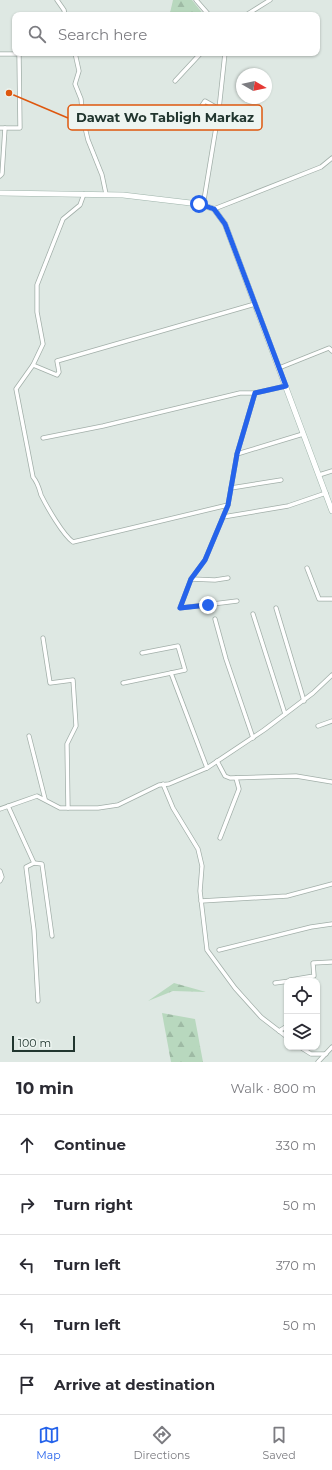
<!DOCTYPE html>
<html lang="en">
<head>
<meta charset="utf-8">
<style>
	body { margin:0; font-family:Montserrat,sans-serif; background:#f2f2f3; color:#2b2b33 }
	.controls { position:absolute; right:12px; bottom:12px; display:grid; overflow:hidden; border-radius:8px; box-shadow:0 1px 3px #0004 }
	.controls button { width:36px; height:36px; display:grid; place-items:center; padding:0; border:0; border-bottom:1px solid #e1e1e2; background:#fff; color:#2b2b33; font:20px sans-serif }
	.compass { position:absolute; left:236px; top:68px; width:36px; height:36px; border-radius:50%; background:#fff; box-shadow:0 1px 3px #0004; rotate:99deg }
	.scale { position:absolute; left:12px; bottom:10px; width:63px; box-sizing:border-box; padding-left:4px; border:2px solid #21362f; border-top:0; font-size:11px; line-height:14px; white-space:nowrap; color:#21362f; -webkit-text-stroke:3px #edf5f1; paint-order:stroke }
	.stop { position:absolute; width:12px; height:12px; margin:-9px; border:3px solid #2563eb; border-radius:50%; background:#fff }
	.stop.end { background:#2563eb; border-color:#fff; box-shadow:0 1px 4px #0008 }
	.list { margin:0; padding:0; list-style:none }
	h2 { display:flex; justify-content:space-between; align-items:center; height:52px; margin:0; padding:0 16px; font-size:17px }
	h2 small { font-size:13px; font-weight:400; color:#7c7c81 }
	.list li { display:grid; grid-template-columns:26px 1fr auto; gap:12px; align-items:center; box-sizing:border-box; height:60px; padding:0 16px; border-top:1px solid #e1e1e2 }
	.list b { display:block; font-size:15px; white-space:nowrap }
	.list em { font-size:13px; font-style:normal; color:#7c7c81 }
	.icon { flex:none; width:22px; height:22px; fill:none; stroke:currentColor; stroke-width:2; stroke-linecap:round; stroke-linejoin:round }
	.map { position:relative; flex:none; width:332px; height:1062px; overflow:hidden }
	.search { position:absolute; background:#fff; box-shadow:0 1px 3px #0004; left:12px; right:12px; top:12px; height:44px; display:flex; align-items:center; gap:10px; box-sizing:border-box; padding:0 14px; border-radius:8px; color:#7c7c81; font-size:15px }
	.sheet { height:352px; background:#fff }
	nav { display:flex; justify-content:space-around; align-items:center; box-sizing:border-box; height:56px; border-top:1px solid #e1e1e2; background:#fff; font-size:11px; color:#7c7c81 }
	nav a { display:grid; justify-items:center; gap:2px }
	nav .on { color:#2563eb }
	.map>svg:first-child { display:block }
</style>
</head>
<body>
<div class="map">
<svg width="332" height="1062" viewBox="0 0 332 1062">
	<defs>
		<pattern id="forest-firs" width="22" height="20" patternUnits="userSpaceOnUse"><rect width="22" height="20" fill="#b8d8be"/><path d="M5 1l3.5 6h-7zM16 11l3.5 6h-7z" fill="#9ebaa4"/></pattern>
	</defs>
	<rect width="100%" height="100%" fill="#dee8e3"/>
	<g fill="url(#forest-firs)">
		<polygon points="173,0 192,0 204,15 173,15 170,13"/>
		<polygon points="174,983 206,992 173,991 148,1001"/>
		<polygon points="162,1013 195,1019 203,1062 171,1062"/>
	</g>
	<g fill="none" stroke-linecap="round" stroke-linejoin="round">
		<g stroke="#a2afa9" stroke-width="5">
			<g id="street">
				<polyline points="57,0 64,10 65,15"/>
				<polyline points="196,0 209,15"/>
				<polyline points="246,15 270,0"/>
				<polyline points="75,53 79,71 75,84 81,99 83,119 88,140 102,175 106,194"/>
				<polyline points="204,53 216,53"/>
				<polyline points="0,54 19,54 20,128 0,128"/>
				<polyline points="175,81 201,53"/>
				<polyline points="190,123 205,101 219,109"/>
				<polyline points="0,176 2,174 5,128"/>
				<polyline points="203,206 219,109 225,53"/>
				<polyline points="214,209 321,167 332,158"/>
				<polyline points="33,365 43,344 37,312 37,285 63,219 80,205 84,194"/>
				<polyline points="279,368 329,348 332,351"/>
				<polyline points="43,438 103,426 240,393 255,393 286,386"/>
				<polyline points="237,454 303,434"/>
				<polyline points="319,475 332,471"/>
				<polyline points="231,488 281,480"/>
				<path d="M228,505L73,542C63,535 47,507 41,495C39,488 38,483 33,477L16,389L33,365L57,375L59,372L57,361L255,304"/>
				<polyline points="223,517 288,506 326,493"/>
				<polyline points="307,568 319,599 332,599"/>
				<polyline points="191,579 215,580 228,578"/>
				<polyline points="237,601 180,608 191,579 205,560 228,505 237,454 255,393"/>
				<polyline points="276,608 304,701"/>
				<polyline points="253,614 285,714"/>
				<polyline points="215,619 226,659 253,738"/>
				<polyline points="43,638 50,683 73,680 76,726 67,744 68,808"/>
				<polyline points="142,653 178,646 185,670 171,673 207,768"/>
				<polyline points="123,683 171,673"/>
				<polyline points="318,726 332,721"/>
				<polyline points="29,736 45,799"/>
				<polyline points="217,761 225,776 230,778 296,776 332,782"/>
				<polyline points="163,784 173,808 198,849 202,866 200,891 207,950 235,988 261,1017 287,1037"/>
				<polyline points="8,806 34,863 26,867 34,930 38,1001"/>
				<polyline points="0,809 37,796 60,808 98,808 118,805 159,785 169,784 207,768 264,730 313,693 332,675"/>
				<polyline points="220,838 239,789 236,778"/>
				<polyline points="34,863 42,864 52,936"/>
				<polyline points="0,871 2,877 0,881"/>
				<polyline points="201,901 287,896 332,884"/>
				<polyline points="219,950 311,927 332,924"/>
				<polyline points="290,980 314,976 313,963 332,962"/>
				<polyline points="275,983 290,981"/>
				<polyline points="279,1031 287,1026"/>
				<polyline points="300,1047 311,1054 326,1054"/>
				<polyline points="318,1062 332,1047"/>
			</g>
		</g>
		<g stroke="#9eb3aa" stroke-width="6">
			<polyline id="secondary" points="0,193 123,195 199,204 214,209 225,224 228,232 332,511"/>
		</g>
		<use href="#street" stroke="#fff" stroke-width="3.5"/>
		<use href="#secondary" stroke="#fff" stroke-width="5"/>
	</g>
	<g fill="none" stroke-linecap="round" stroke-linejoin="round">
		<polyline stroke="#2563eb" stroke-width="5" points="199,204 214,209 225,224 286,386 255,393 237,454 228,505 205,560 191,579 180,608 208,605"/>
	</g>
	<path fill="none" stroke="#de570e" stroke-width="1.5" d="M9 93L68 118"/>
	<circle fill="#de570e" stroke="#edf5f1" stroke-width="1.5" cx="9" cy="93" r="4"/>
	<rect fill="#edf5f1" stroke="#de570e" stroke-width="1.5" x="68" y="105" width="194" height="25" rx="4"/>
	<g font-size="13" text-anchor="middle" font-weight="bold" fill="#21362f">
		<text x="165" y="122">Dawat Wo Tabligh Markaz</text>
	</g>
</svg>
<div class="controls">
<button><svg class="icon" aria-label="locate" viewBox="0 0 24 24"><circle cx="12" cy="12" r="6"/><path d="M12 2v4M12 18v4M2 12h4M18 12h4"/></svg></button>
<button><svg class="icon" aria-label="layers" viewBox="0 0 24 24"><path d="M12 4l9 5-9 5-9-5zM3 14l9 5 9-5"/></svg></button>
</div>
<svg class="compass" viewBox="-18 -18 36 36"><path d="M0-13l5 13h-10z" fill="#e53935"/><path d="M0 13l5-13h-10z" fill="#7c7c81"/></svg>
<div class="scale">100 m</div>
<div class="stop" style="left:199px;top:204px"></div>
<div class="stop end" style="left:208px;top:605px"></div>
<div class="search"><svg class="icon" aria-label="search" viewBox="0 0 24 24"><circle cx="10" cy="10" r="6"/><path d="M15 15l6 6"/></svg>Search here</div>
</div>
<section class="sheet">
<h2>10 min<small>Walk · 800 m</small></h2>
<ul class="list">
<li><svg class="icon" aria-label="ahead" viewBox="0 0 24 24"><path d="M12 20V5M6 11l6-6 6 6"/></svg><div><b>Continue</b></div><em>330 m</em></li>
<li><svg class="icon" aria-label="right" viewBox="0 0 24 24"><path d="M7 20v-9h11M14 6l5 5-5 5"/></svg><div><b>Turn right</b></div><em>50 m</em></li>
<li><svg class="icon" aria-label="left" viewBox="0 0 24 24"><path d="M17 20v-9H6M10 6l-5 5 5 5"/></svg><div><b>Turn left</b></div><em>370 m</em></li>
<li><svg class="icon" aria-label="left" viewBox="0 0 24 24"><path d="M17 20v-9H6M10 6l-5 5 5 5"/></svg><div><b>Turn left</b></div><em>50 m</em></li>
<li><svg class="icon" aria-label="arrive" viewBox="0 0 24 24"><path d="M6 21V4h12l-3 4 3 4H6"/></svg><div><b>Arrive at destination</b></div></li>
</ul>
</section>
<nav>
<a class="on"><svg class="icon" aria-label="map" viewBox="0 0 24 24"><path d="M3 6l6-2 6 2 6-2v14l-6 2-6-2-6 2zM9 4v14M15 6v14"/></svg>Map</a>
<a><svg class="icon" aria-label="directions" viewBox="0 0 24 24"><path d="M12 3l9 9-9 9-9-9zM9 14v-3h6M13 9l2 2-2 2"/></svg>Directions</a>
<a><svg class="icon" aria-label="saved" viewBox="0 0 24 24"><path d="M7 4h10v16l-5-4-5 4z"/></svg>Saved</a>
</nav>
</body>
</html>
